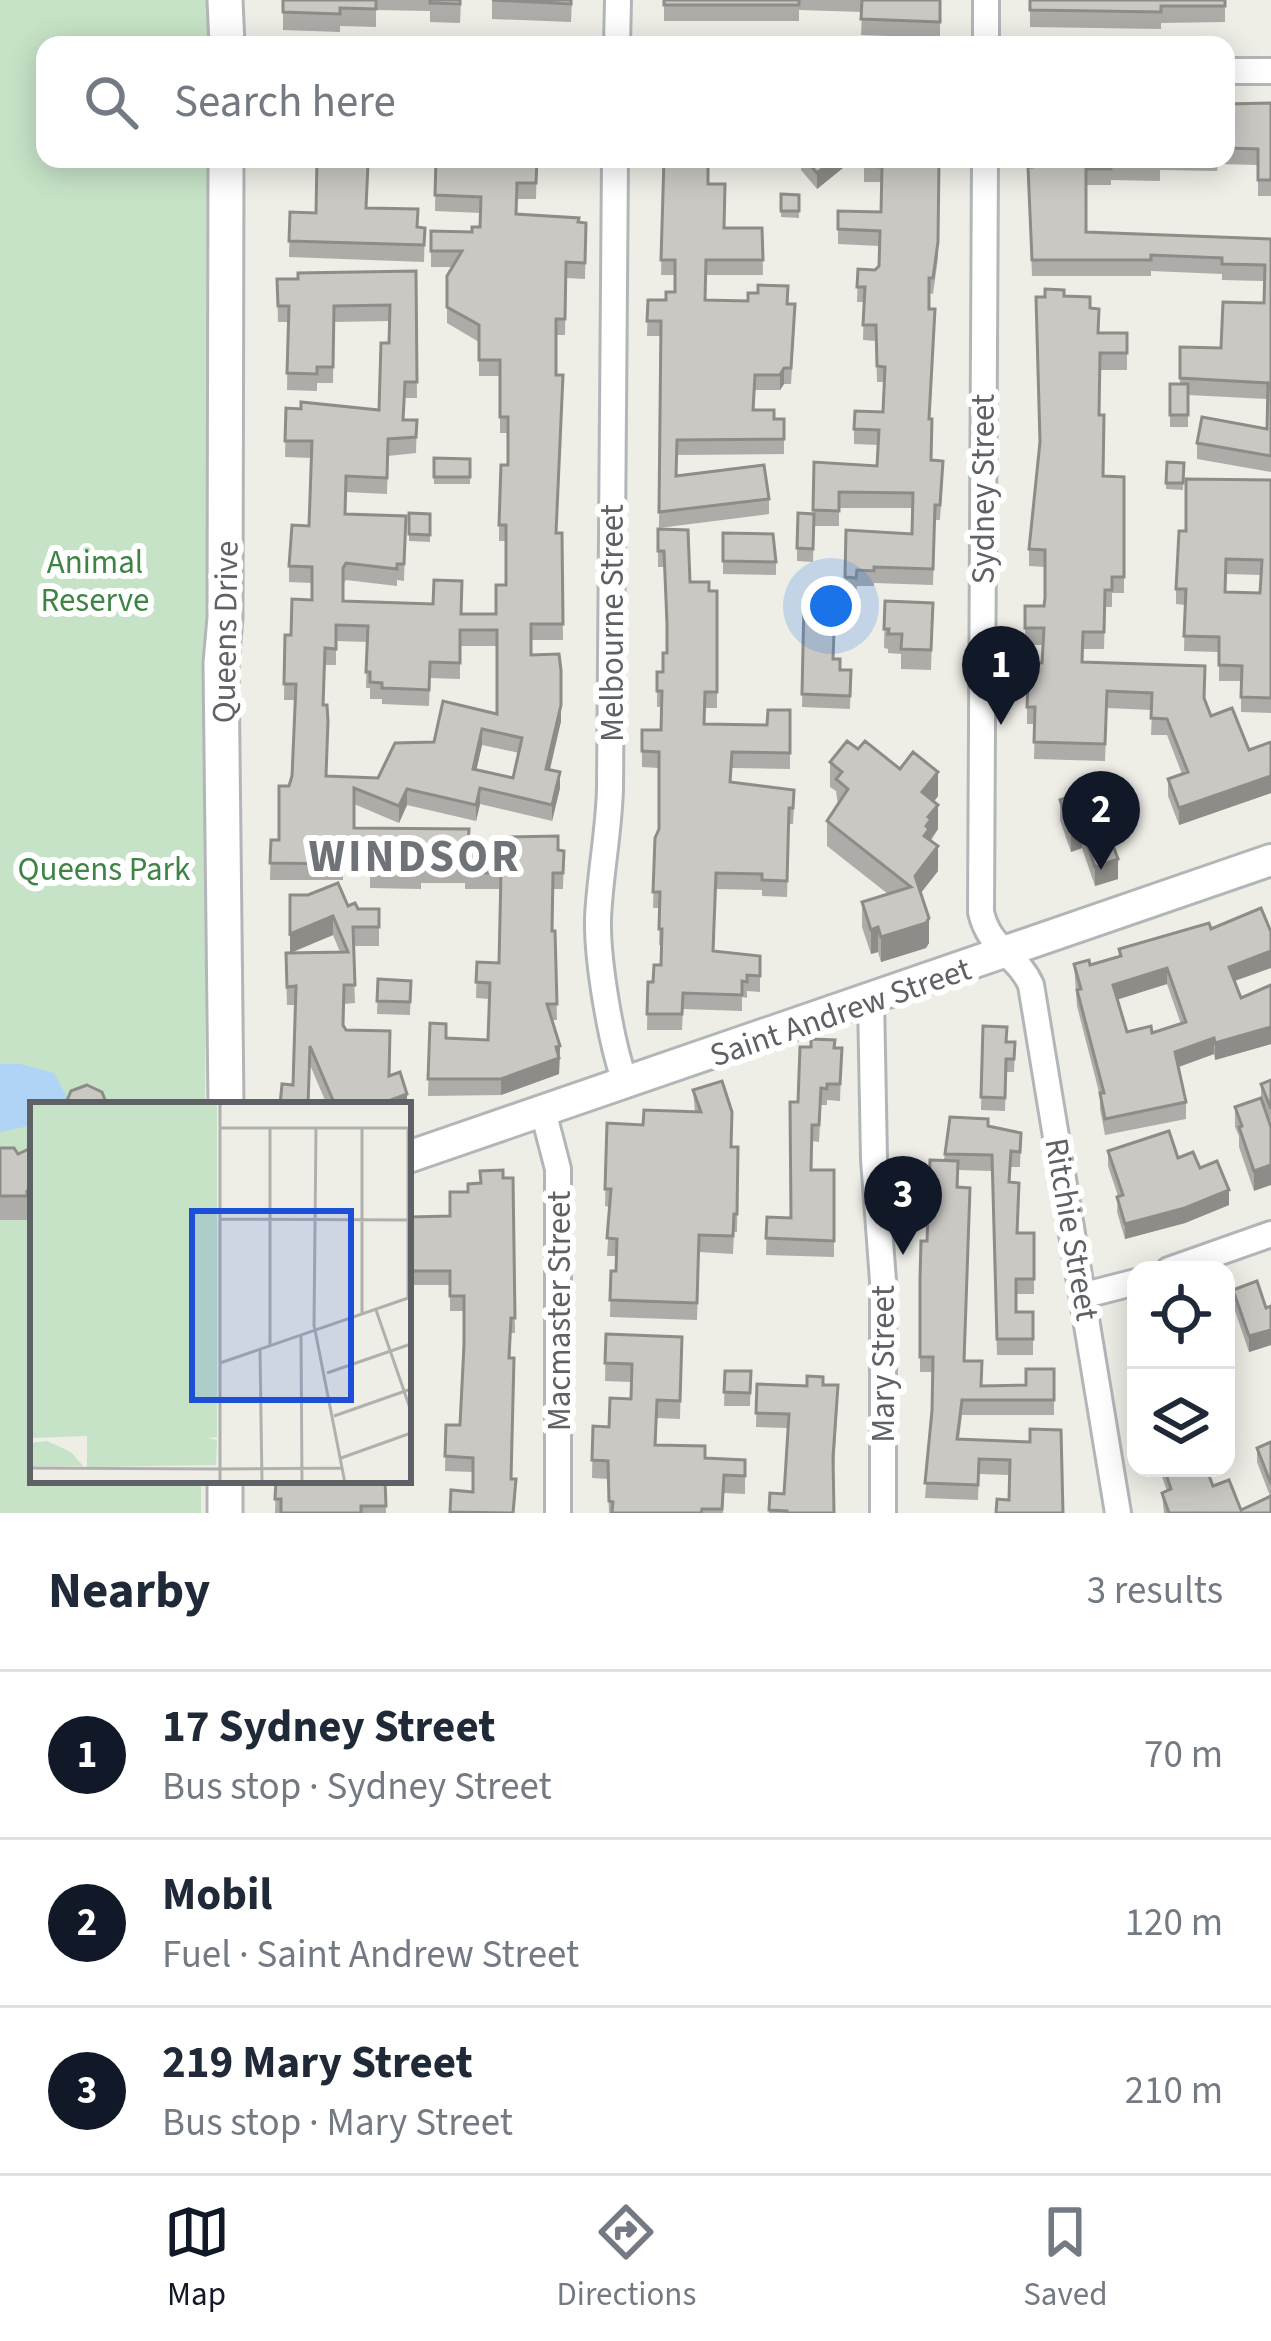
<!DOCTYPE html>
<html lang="en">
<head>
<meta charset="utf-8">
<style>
	body { margin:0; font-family:"Source Sans 3",sans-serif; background:#f2f2f3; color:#1f2937 }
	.controls { position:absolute; right:36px; bottom:36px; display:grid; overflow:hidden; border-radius:24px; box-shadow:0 6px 30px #0003 }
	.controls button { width:108px; height:108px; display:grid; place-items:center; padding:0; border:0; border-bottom:3px solid #e0e1e3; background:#fff; color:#1f2937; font:60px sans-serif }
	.you { position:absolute; left:831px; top:606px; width:42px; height:42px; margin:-30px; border:9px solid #fff; border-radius:50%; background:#1a73e8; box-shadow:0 0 0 18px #1a73e833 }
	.badge { display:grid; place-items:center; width:78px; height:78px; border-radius:50%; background:#111827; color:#fff; font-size:39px; font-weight:700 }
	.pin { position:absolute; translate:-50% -99px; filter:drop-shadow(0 3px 6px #0008) }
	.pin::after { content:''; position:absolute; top:63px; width:42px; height:36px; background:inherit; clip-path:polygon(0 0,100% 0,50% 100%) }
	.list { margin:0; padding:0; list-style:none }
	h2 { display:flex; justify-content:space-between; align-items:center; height:156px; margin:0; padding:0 48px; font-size:51px }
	h2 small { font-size:39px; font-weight:400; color:#747a83 }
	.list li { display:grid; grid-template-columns:78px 1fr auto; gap:36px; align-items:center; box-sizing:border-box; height:168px; padding:0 48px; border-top:3px solid #e0e1e3 }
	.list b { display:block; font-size:45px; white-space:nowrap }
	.list p { margin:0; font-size:39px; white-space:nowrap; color:#747a83 }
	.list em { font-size:39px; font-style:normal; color:#747a83 }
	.icon { flex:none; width:66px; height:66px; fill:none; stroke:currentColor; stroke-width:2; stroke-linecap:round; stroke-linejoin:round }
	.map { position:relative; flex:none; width:1271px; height:1513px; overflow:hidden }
	.search { position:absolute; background:#fff; box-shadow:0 6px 30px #0003; left:36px; right:36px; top:36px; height:132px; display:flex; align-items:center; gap:30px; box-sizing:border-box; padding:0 42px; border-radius:24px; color:#747a83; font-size:45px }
	.sheet { height:660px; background:#fff }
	nav { display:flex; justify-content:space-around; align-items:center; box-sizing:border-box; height:168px; border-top:3px solid #e0e1e3; background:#fff; font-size:33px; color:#747a83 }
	nav a { display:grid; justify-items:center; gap:6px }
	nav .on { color:#111827 }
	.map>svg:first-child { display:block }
</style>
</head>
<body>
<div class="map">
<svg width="1271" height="1513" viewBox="0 0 1271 1513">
	<rect width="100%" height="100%" fill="#eeede6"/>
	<polygon fill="#c6e3c7" points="0,0 210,0 210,45 45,45 45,159 210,159 205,1105 33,1105 33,1480 201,1480 201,1513 0,1513"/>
	<polygon fill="#afd4f6" points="0,1064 20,1064 54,1073 71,1105 33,1105 33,1125 0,1132"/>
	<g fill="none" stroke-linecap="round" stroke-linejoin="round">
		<g stroke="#b3b6b9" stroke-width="30">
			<g id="minor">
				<polyline points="617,45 618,0"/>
				<polyline points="986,45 986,0"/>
				<polyline points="1226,71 1271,71"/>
				<path d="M615,159L610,788C609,832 600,874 598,918C597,960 611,1045 626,1084"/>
				<path d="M985,159L981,912C989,949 1018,955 1031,985L1118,1513"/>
				<polyline points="871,999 874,1159 883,1281 883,1513"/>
				<polyline points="543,1111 558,1169 558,1513"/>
				<polyline points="1169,1270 1271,1234"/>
				<polyline points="1085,1295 1136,1282"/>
			</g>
		</g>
		<g stroke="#b3b6b9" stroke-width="36">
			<polyline id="tertiary" points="408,1157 1271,860"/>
		</g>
		<g stroke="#b3b5b9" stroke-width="39">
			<g id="secondary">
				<polyline points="225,0 227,45"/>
				<polyline points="226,1105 221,663 225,618 226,159"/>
				<polyline points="225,1513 225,1480"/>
			</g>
		</g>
		<use href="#minor" stroke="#fff" stroke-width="24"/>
		<use href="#tertiary" stroke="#fff" stroke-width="30"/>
		<use href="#secondary" stroke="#fff" stroke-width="33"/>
	</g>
	<g fill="#aeaca8" fill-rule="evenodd">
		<polygon points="283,0 461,0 460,23 430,22 430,11 376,10 376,27 340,26 340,32 283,30"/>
		<polygon points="492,0 572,0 571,22 492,19"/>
		<polygon points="664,0 940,0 940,38 861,35 862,12 799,10 799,21 664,21"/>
		<polygon points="1030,0 1225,0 1225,22 1161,23 1161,29 1030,27"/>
		<polygon points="1271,103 1271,196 1258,196 1258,165 1218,164 1217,171 1160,170 1160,181 1111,180 1111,185 1086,185 1086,232 1271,239 1271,472 1197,459 1197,443 1267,429 1267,399 1188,395 1188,427 1170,427 1170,384 1180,384 1180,347 1221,348 1264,303 1264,281 1222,280 1222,274 1151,271 1151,276 1032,276 1028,167 1032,167 1032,159 1226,159 1226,104"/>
		<path d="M436,159H537L536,199H517V214L586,223L585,279L566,278L565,335H556L557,533H562L563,640H531V655L561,721L550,770L560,788L552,821L480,804L476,821L407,805L399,823L354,804V828L469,847L564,851L563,889H553L552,931H555L557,1020H552L560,1046L559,1074L501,1095L428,1096L430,1023L446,1038L488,1040L490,999L476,998L477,962L499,963L501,889H465V883H421V889L370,888V872L373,871L343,870V880H270L271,840H279L292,776L295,700H284L285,635H291L312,600V583L289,582V566L309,526L312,458L285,457L286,408L379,410L389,343L390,321L334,322L333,383H317V391L287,390L288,322H278L277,279L416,271L417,398H405L403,420H417L416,453L388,456L387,494L346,492L345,514L406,516L404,581L397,580V586L346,580L343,584V601L461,614H496L506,585V541H499V525L508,465V433H500V376H479V342L447,323V276L452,267H431V231L472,232L480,227L481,213L435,211ZM336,641L367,642L366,688H370V699H382V704L429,706L430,678L460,679V646H497V714L434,742L378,778L326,776L324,705L325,665H336ZM482,745L519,753L513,778L476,770Z"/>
		<polygon points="652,159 770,159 768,163 709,162 708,184 724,228 762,228 763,275 706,275 705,300 788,304 795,320 791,384 784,384 780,390 755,390 754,410 774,419 784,419 784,454 677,455 676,476 769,499 769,514 659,528 660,336 647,336 648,300 666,300 675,292 675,275 661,275 664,159"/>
		<polygon points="801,159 854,159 817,189 801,170"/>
		<polygon points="864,159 957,159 956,162 939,162 938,258 933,294 929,293 929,309 935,325 929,419 931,460 943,476 940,520 935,520 933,585 874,583 874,586 857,586 856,593 845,592 845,577 912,534 913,508 839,508 839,526 814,526 813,562 797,561 797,548 813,514 814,462 877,466 878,445 854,444 854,429 883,412 885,382 877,382 876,341 863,340 864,302 857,302 858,269 875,270 879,266 880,246 838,244 838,211 881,212 882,182 864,182"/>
		<polygon points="352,163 367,208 418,227 425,228 424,262 289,257 290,212 316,213"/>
		<polygon points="781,194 799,195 799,218 781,217"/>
		<polygon points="1064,296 1090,308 1099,333 1127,333 1127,370 1100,370 1099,415 1103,476 1124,477 1124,593 1112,593 1112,607 1105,607 1104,649 1083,649 1083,662 1205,699 1211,716 1249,750 1271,742 1271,793 1179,825 1168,796 1168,779 1182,774 1167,735 1151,735 1152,710 1107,708 1105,761 1034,759 1035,724 1027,724 1027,707 1042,663 1043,645 1025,645 1025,606 1044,606 1045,598 1045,567 1029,566 1029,549"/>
		<polygon points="434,458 470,459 470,484 434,484"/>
		<polygon points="1184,463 1183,490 1166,489 1166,483"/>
		<path d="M1271,480V713L1241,712V681H1219V652L1184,651L1185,605L1176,604V589L1186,531ZM1226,574L1261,575L1260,593L1226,592Z"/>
		<polygon points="409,513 430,514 430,542 409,541"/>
		<polygon points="658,529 690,582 709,591 717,591 717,708 705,708 704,724 767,725 790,710 790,769 732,768 731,782 794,806 793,824 789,824 787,897 762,896 762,890 716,889 714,951 760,956 760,992 747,991 747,998 742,997 742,1011 683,1009 682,1030 647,1030 648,982 653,982 661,965 661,945 659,945 660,908 653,908 655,838 659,829 659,768 642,767 642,730 661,730 662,707 657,707 657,672 663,672 667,653 664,567 658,567"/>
		<polygon points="723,533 776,562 776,575 723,574"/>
		<polygon points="885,601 933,603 931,670 901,669 901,654 888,653 888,649 884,648"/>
		<polygon points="804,602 840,670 851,670 850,709 802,707"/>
		<polygon points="858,749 900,769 938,796 934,802 938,829 931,841 938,871 921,893 929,943 926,948 881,962 878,952 871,954 862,927 862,902 888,894 827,846 827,821 838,805 836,791 830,787 830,762"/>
		<polygon points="1075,785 1116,837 1111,838 1118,879 1095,886 1082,848 1071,852 1060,820 1060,800 1075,794"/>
		<path d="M348,906L358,909H379V946H353L355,1003L344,1004V1026L389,1076L407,1105H327L310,1065L309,1105L293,1085L296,1005H287L286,972L290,953ZM333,935L340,952L290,953Z"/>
		<path d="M1119,949L1235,981L1241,998L1271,985V1044L1215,1060L1214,1054L1179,1067L1186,1102V1119L1105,1135L1100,1109V1096L1077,1006L1074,964L1090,965L1119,957ZM1167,984L1181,1024L1152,1033L1127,1032L1117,999Z"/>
		<polygon points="378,979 411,981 410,1015 377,1014"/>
		<polygon points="983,1026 1007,1042 1015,1042 1014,1072 1006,1072 1005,1111 981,1110"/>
		<polygon points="811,1047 842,1048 840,1101 827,1100 827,1105 821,1105 819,1142 812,1141 812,1170 834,1170 834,1257 766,1255 767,1217 791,1218 798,1102"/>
		<polygon points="1271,1080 1271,1122 1261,1097 1261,1084"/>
		<polygon points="693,1090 732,1147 738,1147 737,1232 734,1232 733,1254 699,1252 697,1320 610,1317 611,1271 616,1271 617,1256 607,1256 610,1207 605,1206 607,1123 643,1125 695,1112"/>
		<polygon points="1261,1098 1254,1191 1239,1147 1239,1136 1235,1127 1235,1107"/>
		<polygon points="988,1126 1021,1133 1020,1167 1011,1167 1010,1182 1018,1233 1034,1233 1034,1294 1016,1294 1016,1312 1033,1312 1033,1355 997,1355 992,1171 958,1170 965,1361 981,1386 1026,1385 1054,1369 1054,1415 962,1415 959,1439 1030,1442 1061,1430 1009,1500 1009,1475 979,1474 978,1500 925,1498 932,1411 932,1372 920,1372 920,1279 945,1154"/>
		<polygon points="33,1147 27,1220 0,1220 0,1148 18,1154"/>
		<polygon points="1108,1151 1178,1158 1200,1168 1229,1205 1185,1223 1125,1239 1117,1212 1118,1196 1108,1166"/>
		<polygon points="503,1178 513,1178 515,1333 511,1333 510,1358 511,1479 516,1494 514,1513 450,1513 451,1490 473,1492 473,1472 445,1471 446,1425 460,1425 464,1311 450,1311 450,1285 408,1285 408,1205 410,1217 450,1216 468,1192 481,1183"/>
		<polygon points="1233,1290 1266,1308 1271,1306 1271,1345 1249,1352 1233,1305"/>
		<polygon points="606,1334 682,1337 680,1419 657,1418 656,1445 705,1458 745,1460 745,1494 724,1493 723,1513 609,1513 608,1479 592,1478 593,1426 609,1427 631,1399 631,1382 605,1381"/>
		<polygon points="725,1371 751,1371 750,1406 724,1406"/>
		<polygon points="757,1384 823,1385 838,1400 834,1470 834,1513 769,1513 770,1493 784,1494 788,1428 756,1427"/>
		<polygon points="1271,1442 1271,1513 1164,1513 1162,1493 1167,1491 1159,1468 1206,1468 1213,1486 1241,1510 1270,1496 1257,1462 1257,1448"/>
		<polygon points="276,1480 385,1480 386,1513 275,1513"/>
	</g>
	<g fill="#8d8c88">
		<polygon points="835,159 854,159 817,189 817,173"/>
		<polygon points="784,368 784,384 780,390 780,375"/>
		<polygon points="561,705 561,721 546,785 546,769"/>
		<polygon points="482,729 482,745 473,785 473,769"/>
		<polygon points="560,772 560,788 552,821 552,805"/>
		<polygon points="938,772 938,796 922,817 922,792"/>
		<polygon points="1271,776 1271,793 1179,825 1179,808"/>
		<polygon points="480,788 480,804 476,821 476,805"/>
		<polygon points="407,789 407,805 399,823 399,806"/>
		<polygon points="938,805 938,829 931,838 931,844 924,836 928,817"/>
		<polygon points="1116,817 1116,837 1104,841 1104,821"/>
		<polygon points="1082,829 1082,848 1071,852 1071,832"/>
		<polygon points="938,846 938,871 915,900 915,876"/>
		<polygon points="1118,859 1118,879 1095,886 1095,867"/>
		<polygon points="333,916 333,935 290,953 290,934"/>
		<polygon points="929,918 929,943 926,948 881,962 881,937"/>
		<polygon points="878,927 878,952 871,954 871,930"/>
		<polygon points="1271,951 1271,968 1229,983 1229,967"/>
		<polygon points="1167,968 1167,984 1113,1001 1113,985"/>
		<polygon points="1271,1027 1271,1044 1215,1060 1215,1043"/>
		<polygon points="1214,1038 1214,1054 1175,1068 1175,1052"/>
		<polygon points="560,1046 559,1074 501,1095 501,1079"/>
		<polygon points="407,1094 407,1105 378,1105"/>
		<polygon points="1271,1165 1271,1185 1254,1191 1254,1171"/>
		<polygon points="33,1189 33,1213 27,1216 27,1191"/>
		<polygon points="1229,1190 1229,1205 1185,1223 1125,1239 1125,1224"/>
		<polygon points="1271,1330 1271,1345 1249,1352 1249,1336"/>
	</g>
	<g fill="#cac8c3" stroke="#8d8c88" stroke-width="3" fill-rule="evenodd">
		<polygon points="283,0 376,0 376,9 340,8 340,14 283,12"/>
		<polygon points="430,0 460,0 460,4 430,3"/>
		<polygon points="492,0 571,0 571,4"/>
		<rect x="664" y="0" width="135" height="5"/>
		<polygon points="862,0 940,0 940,22 861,19"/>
		<polygon points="1030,0 1225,0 1225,6 1161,6 1161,12 1030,10"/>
		<polygon points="1271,103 1271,180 1258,180 1258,149 1226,148 1226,104"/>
		<polygon points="317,159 351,159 351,163 368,164 366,208 418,209 417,227 425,228 424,245 289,241 290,212 316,213"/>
		<path d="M436,159H537L536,183H517L516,214L579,218L578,222L586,223L585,263L566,262L565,319H556V375H563L556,533H562L563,624H531V655L559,654L561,670V705L546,769L560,772L552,805L480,788L476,805L407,789L399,806L354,788V828L469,829L468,847H507V837L558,836V850L564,851L563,873H553L552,931H555L557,1004H547L560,1046L556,1047L559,1058L501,1079H428L430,1023L446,1024V1038L488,1040L490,983L476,982L477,962L499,963L501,873H465V867L421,866V873L370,872L397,861V855L343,854V864L270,863L271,840H279V786H289L292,776L296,684H284L285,635H291L292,599L312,600V567L289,566L292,525L309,526L312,441H285L286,408L301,409V402L379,410L381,343H389L390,305L334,306L333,367H317V374L287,373L289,306H278L277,279H298V273L416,271L417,382H405L403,420H417L416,437L388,439L387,478L346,476L345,514L406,516L404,564H397V569L346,563L343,568V601L433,604L434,580L462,581L461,614H496V585H506V525H499L501,465H508V417H500V360H479V325L447,307V276L462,251H431V231L472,232V227H480L481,197L435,195ZM336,625L368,626L366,672H370V682L382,683V688L408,689L429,690L430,662L460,663V630H497V714L443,701L434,742L395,743L378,778L326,776L328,721L327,705H323L325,648L336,649ZM482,729L522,738L513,778L473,769Z"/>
		<polygon points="664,159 708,159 708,184 725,184 724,228 762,228 763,260 706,260 705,300 748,301 748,293 758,293 758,285 788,286 787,304 795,304 791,368 784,368 780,375 755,375 753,410 774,410 774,419 784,419 784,439 677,440 676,476 764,465 769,499 659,512 661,321 647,321 648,300 666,300 666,292 675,292 675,260 661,260"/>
		<polygon points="805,159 835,159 817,173"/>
		<polygon points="864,159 939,159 938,242 933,278 929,278 929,309 935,309 929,419 932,419 931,460 943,461 940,505 935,505 933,569 874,567 874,571 857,570 856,578 845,577 846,530 912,534 913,493 839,492 839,511 813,510 814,462 877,466 879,430 854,429 855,411 883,412 885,367 877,366 876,325 863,325 865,287 857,287 858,269 875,270 879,266 880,231 838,229 838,211 881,212 882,167 864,166"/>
		<polygon points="1032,159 1160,159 1160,165 1111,164 1111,169 1086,169 1086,232 1271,239 1271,456 1197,443 1202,417 1267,429 1268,383 1180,378 1180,347 1221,348 1223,302 1264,303 1265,265 1222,264 1222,258 1151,255 1151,260 1032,260 1028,167 1032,167"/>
		<polygon points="781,194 799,195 799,211 781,211"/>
		<polygon points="1045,289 1064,290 1064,296 1090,297 1090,308 1099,309 1098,333 1127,333 1127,353 1100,353 1099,415 1104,415 1103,476 1124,477 1124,577 1112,577 1112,590 1105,590 1104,632 1083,632 1082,662 1205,666 1204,698 1211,716 1232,708 1249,750 1271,742 1271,776 1179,808 1168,779 1188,772 1167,719 1151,718 1152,693 1107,691 1105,744 1034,742 1035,707 1027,707 1029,662 1042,663 1044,628 1025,628 1025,606 1044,606 1045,598 1045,550 1029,549 1040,442 1036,297 1045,297"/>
		<rect x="1170" y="384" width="18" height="31"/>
		<polygon points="434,458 470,459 470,477 434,477"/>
		<polygon points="1167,462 1184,463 1183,483 1166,483"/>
		<path d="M1186,479L1271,480V698L1241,697L1242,666L1219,665V637L1184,636L1186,589H1176L1179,531H1186ZM1226,559L1262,560L1260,593L1225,592Z"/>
		<polygon points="409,513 430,514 430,535 409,534"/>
		<polygon points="798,513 814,514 813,549 797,548"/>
		<polygon points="658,529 688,530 690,582 709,582 709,591 717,591 717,692 705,692 704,724 767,725 768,710 790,710 790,753 732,752 730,782 794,790 793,808 789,808 787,881 762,880 762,874 716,873 713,951 760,956 760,976 747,975 747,982 742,981 742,995 683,993 682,1014 647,1014 648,982 653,982 654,965 661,965 662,929 659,929 660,892 653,892 655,838 659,829 659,752 642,751 642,730 661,730 662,691 657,691 657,672 663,672 663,653 667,653 667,624 664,551 658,551"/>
		<polygon points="723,533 773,534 776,562 723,561"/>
		<polygon points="885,601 933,603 931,650 901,649 902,634 888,634 889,629 884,629"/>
		<polygon points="804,602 835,603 833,659 840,659 840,670 851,670 850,696 802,694"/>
		<polygon points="847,741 858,749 865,741 900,769 913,752 938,772 922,792 938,805 928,817 931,819 926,826 929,829 924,836 938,846 915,876 929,918 926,923 881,937 878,927 871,930 862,902 911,887 827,821 848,789 836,779 842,772 830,762"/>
		<polygon points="1101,776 1116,817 1104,821 1118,859 1095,867 1082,829 1071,832 1060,800 1078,793 1075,785"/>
		<polygon points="338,883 348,906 355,903 358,909 379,909 379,927 353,927 355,985 344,985 343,1025 346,1030 390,1031 389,1076 400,1072 407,1094 378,1105 335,1105 310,1046 308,1105 280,1105 282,1084 293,1085 296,986 287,987 286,953 348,952 333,916 290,934 290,895 308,895"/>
		<path d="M1261,908L1271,932V951L1229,967L1241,998L1271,985V1027L1215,1043L1214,1038L1175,1052L1186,1102L1105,1119L1100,1093H1104L1077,990L1081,989L1074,964L1089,960L1090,965L1121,956L1119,949L1209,923L1211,929ZM1167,968L1186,1022L1152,1033L1151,1026L1127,1032L1113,985Z"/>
		<polygon points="378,979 411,981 410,1002 377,1001"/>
		<polygon points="983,1026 1007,1027 1006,1042 1015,1042 1014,1059 1006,1059 1005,1098 981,1097"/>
		<polygon points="811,1039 835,1040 834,1048 842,1048 840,1084 827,1084 827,1089 821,1088 819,1125 812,1125 811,1170 834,1170 834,1241 766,1238 767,1217 791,1218 790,1102 798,1102 800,1047 811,1047"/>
		<polygon points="1271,1080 1271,1109 1261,1084"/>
		<polygon points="722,1081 732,1112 731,1147 738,1147 737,1214 734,1214 733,1236 699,1235 697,1303 610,1300 611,1271 616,1271 617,1239 607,1238 611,1189 605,1189 607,1123 643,1125 644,1110 701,1112 693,1090"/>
		<polygon points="87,1085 102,1092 107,1105 65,1105 71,1091"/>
		<polygon points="1261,1098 1271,1127 1271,1165 1254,1171 1239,1127 1242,1126 1235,1107"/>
		<polygon points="950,1117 988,1119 988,1126 1021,1133 1020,1152 1011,1151 1009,1182 1019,1183 1017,1233 1034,1233 1034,1279 1016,1279 1016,1312 1033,1312 1033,1339 997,1339 992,1155 945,1154"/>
		<polygon points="1169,1131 1178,1158 1193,1152 1200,1168 1217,1161 1229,1190 1185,1208 1125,1224 1117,1197 1123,1195 1108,1151"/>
		<polygon points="33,1147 33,1189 27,1191 27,1196 0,1196 0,1148 14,1148 18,1154"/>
		<polygon points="930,1160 958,1161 957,1187 970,1188 964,1361 982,1361 981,1386 1026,1385 1026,1369 1054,1369 1054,1400 962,1400 957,1439 1030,1442 1030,1429 1061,1430 1063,1513 996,1513 997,1499 1009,1500 1010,1460 979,1459 978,1485 925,1483 932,1411 933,1357 920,1357 920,1279 921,1241 927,1241"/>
		<polygon points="503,1170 503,1178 513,1178 515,1318 511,1318 509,1358 514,1358 511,1479 516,1479 513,1513 450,1512 451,1490 473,1492 473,1458 445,1456 446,1425 460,1425 464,1345 464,1296 450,1296 450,1271 408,1271 408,1205 410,1205 410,1217 450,1216 450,1192 468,1192 468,1184 481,1183 480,1171"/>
		<polygon points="1257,1281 1266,1308 1271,1306 1271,1330 1249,1336 1233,1290"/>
		<polygon points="606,1334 682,1337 680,1401 657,1400 655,1445 705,1446 705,1458 745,1460 745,1476 724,1475 722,1509 702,1509 701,1513 612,1513 613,1502 609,1501 608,1461 592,1460 593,1426 609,1427 610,1398 631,1399 632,1364 605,1363"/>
		<polygon points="725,1371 751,1371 750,1393 724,1392"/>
		<polygon points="807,1376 823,1377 823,1385 838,1385 833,1457 834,1513 787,1513 787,1511 769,1510 770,1493 784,1494 789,1414 756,1413 757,1384 807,1386"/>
		<polygon points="1271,1442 1271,1484 1257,1448"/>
		<polygon points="1164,1468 1206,1468 1213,1486 1229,1480 1241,1510 1271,1496 1271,1513 1169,1513 1162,1493 1171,1489"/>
		<polygon points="276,1480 385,1480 386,1506 361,1506 361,1513 281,1513 281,1499 275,1499"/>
	</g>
	<g text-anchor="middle" stroke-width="12" stroke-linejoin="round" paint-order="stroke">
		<g font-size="33" fill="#5e6165" stroke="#fff">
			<text transform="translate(982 489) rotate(-90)" y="12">Sydney Street</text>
			<text transform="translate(611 623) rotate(-90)" y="12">Melbourne Street</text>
			<text transform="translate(224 632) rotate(-89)" y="12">Queens Drive</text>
			<text transform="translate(840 1011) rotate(-19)" y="12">Saint Andrew Street</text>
			<text transform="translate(1073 1229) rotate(80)" y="12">Ritchie Street</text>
			<text transform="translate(558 1311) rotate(-90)" y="12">Macmaster Street</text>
			<text transform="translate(882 1364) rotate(-90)" y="12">Mary Street</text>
		</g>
		<g font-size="33" fill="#3f8345" stroke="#fff">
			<text x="95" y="573">Animal<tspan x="95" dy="38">Reserve</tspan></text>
			<text x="104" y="880">Queens Park</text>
		</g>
		<g font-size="45" font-weight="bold" letter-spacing="3" fill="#6f7377" stroke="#fff">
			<text x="415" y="871">WINDSOR</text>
		</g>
	</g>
	<g transform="translate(30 1102)">
		<rect width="381" height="381" fill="#eeede6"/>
		<path d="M0,0H187V335L178,336L187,338L186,363L57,365V334L0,336ZM17,339L41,350L53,364H0V341Z" fill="#c6e3c7"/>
		<path fill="none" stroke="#b0b1ae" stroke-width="3" d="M190,0V381M191,26H381M240,26V244M286,26L284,223L315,381M332,26V212M378,26V196M191,117L381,118M346,208L381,309M271,234L272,381M230,248L232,381M190,261L381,195M297,271L381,242M304,314L381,287M311,356L381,331M0,366L190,367M190,367L313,366"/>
		<path fill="#1d4ed8" fill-opacity="0.15" stroke="#1d4ed8" stroke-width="6" d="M162,109H321V298H162Z"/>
		<rect width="381" height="381" fill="none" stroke="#5e6165" stroke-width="6"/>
	</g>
</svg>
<div class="controls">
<button><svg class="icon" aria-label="locate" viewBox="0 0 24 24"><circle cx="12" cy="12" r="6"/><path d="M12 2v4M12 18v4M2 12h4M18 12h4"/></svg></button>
<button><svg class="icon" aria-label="layers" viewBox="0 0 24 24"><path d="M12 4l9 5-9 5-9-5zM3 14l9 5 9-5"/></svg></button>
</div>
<div class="you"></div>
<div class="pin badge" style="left:1001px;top:725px">1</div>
<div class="pin badge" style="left:1101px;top:870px">2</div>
<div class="pin badge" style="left:903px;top:1255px">3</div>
<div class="search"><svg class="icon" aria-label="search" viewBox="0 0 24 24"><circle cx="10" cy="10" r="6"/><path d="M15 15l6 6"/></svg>Search here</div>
</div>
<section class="sheet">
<h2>Nearby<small>3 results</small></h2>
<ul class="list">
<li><span class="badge">1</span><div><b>17 Sydney Street</b><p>Bus stop · Sydney Street</p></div><em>70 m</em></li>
<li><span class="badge">2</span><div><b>Mobil</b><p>Fuel · Saint Andrew Street</p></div><em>120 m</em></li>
<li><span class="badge">3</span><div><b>219 Mary Street</b><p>Bus stop · Mary Street</p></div><em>210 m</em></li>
</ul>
</section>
<nav>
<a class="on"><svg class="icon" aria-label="map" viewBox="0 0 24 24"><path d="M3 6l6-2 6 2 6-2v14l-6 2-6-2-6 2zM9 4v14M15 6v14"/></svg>Map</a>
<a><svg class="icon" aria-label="directions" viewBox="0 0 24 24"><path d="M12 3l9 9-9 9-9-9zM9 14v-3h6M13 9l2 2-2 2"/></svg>Directions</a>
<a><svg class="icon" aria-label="saved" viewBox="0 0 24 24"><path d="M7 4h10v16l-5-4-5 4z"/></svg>Saved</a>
</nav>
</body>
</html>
